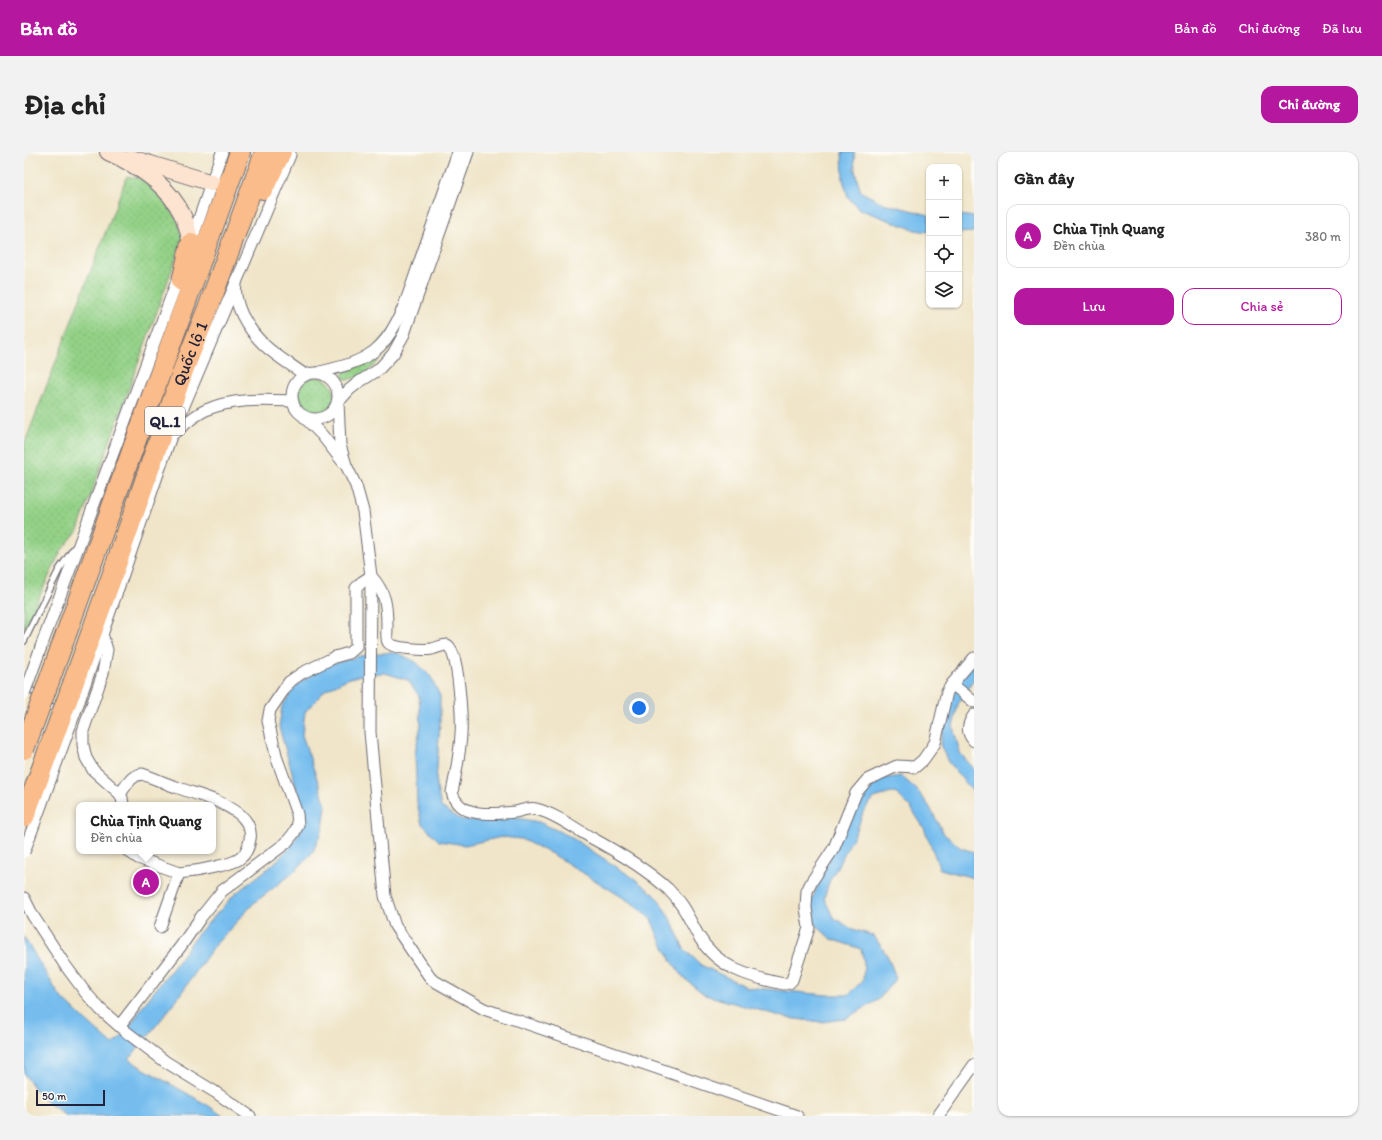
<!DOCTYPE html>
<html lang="vi">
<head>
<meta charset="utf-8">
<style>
	body { margin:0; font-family:Itim,sans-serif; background:#f2f2f2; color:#222 }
	.controls { position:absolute; right:12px; top:12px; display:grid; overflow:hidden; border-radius:8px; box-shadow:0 1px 3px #0004 }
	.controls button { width:36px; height:36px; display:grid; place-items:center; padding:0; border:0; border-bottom:1px solid #e0e0e0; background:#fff; color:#222; font:20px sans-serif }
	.scale { position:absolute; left:12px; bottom:10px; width:69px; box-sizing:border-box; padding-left:4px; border:2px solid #22223b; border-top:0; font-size:11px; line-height:14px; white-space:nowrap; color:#22223b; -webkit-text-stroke:3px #fdfcf7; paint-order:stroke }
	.you { position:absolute; left:615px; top:556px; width:14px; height:14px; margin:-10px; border:3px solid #fff; border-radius:50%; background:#1a73e8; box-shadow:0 0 0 6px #1a73e833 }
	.badge { display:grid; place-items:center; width:26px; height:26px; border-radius:50%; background:#b5179e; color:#fff; font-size:13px; font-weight:700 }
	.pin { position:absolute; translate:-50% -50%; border:2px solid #fff; box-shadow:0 1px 4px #0006 }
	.popup { position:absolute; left:52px; top:650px; width:140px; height:52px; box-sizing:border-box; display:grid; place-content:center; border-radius:8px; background:#fff; filter:drop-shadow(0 1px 3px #0005); font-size:13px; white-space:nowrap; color:#767676 }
	.popup b { font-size:15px; color:#222 }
	.popup::after { content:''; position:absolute; left:50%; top:100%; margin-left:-8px; border:8px solid transparent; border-top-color:#fff }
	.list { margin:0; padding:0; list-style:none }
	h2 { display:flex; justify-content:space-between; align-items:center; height:52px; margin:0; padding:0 16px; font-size:17px }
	h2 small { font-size:13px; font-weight:400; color:#767676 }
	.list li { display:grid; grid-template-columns:26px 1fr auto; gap:12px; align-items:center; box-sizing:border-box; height:64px; margin:0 8px 8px; padding:0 8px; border:1px solid #e0e0e0; border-radius:12px }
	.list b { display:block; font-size:15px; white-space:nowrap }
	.list p { margin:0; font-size:13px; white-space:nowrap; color:#767676 }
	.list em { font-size:13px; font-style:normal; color:#767676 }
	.actions { display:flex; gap:8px; padding:12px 16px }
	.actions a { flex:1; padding:9px 0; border:1px solid #b5179e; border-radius:12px; text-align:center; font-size:14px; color:#b5179e }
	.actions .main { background:#b5179e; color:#fff }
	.icon { flex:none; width:22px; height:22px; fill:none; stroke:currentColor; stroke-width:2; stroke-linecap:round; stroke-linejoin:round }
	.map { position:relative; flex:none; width:950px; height:964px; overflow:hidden; border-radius:12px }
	header { display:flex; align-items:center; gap:24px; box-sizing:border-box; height:56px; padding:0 20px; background:#b5179e; color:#fff }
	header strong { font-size:19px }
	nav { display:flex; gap:22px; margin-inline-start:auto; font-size:14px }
	.intro { display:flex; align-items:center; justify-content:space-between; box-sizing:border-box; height:96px; padding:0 24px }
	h1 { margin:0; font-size:28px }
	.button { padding:10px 18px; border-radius:12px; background:#b5179e; color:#fff; font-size:14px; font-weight:700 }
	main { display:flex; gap:24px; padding:0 24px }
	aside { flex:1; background:#fff; border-radius:12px; box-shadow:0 1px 3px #0004 }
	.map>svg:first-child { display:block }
</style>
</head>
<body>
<header>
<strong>Bản đồ</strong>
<nav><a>Bản đồ</a><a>Chỉ đường</a><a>Đã lưu</a></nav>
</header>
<div class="intro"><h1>Địa chỉ</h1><a class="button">Chỉ đường</a></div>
<main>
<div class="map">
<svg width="950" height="964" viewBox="0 0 950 964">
	<defs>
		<pattern id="grass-dots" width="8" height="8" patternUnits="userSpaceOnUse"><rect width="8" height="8" fill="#93d186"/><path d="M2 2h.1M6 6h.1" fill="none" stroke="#7eb375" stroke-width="1.8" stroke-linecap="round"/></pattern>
	</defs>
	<rect width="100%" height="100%" fill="#fdfcf7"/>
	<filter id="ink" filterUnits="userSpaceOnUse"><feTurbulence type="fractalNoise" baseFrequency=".025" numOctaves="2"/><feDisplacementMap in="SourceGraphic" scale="8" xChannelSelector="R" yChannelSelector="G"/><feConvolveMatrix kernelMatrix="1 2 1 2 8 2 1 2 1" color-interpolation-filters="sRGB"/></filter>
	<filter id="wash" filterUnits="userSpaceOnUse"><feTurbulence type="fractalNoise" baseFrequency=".012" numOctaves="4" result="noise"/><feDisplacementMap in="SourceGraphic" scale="16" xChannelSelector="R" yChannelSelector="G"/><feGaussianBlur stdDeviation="0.9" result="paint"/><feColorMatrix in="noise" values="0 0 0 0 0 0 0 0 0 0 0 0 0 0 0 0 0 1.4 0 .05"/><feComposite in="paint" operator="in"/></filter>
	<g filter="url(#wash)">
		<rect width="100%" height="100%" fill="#f0e5c9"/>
		<g fill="url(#grass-dots)" stroke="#5a7a60">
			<polygon points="103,24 118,27 132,38 154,69 158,85 151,109 54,378 37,399 0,477 0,293"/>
			<path d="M379,165C377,171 376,178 373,183C366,198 338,234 319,226L318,223L320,220L330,216Z"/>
			<circle cx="292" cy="243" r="18"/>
		</g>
		<g fill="#76bdee" stroke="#4c7094">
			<polygon points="818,0 830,0 831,19 837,40 859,51 905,63 905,80 891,78 835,57 824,45 819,27"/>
			<polygon points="935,63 950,65 950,80 935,81"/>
			<polygon points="354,501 374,501 392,510 407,525 416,544 416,570 412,631 417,655 436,667 454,669 482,664 515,670 545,684 611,727 633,745 648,770 660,797 677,813 723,835 802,843 824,843 839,828 840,811 837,797 807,787 791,772 787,750 800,718 835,643 856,627 877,624 893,638 905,654 920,682 937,696 950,700 950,726 916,717 900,676 887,656 871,640 850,646 839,660 833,678 805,730 800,746 809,765 826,776 850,784 864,805 872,826 854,848 821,867 797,870 763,866 681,843 660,826 647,808 635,786 627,767 611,753 530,703 497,687 478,685 441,693 415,689 398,672 393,651 391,601 397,573 395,544 384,528 361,521 341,522 323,527 301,538 281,560 278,583 302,653 299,677 288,701 270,720 230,751 190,794 148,854 105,907 115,914 185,954 199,964 42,964 18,946 0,922 0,785 35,843 62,869 89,893 103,879 121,851 149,816 173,783 211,742 247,714 266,696 278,677 278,655 255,575 258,554 273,533 298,515 336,504"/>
			<polygon points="950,509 950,527 934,552 929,575 936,601 950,617 950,641 924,610 916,592 928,537"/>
		</g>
	</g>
	<g filter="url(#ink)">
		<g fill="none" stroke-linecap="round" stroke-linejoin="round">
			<g stroke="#6a666d" stroke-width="8">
				<g id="lane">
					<polyline points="0,489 35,418 50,396"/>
					<polyline points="2,534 34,560"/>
				</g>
			</g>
			<g stroke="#6a666d" stroke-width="13">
				<g id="street">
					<polyline points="444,0 380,182 369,202 354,218 335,230 325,238 314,250 316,293 322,313 332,334 339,359 347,424 346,580 361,744 371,774 407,827 460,857 773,964"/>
					<polyline points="167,90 198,0"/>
					<path d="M212,133C210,144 214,154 218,163C234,194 253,203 281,223"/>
					<path d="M296,220C317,215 340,210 356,194C377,173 388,131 398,103C410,69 422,34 434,0"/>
					<circle cx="291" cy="244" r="23"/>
					<polyline points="281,266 298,283 319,310"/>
					<path d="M149,282C159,274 170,263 182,258C209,246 240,248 268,249"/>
					<polyline points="78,482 83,498 79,521 59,579 59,593 62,606 69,618 96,642 98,646 99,653"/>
					<polyline points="17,495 156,121"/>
					<polyline points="950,506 928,532 950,550"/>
					<polyline points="55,549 147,284 266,3 266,1"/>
					<path d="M950,563C943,573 942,580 950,589"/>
					<path d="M96,642C102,634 107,623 118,622C130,626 140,631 152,635C173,643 195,647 214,661C222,667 228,677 226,687C223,709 209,711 191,715C179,718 167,720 155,721"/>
					<polyline points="104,699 114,706 155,721 136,775"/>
					<polyline points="0,746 9,764 41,813 61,840 76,857 101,879 142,910 191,940 226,964"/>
					<path d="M96,873L157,794L177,765L198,739L262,691L270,681L274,673L273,662L253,607L244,569L246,558L265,530L278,521L311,505L325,501L332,495V436L338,430L347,424C362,441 363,453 363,475C363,479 362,487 364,490C367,497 401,498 408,497C413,496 417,493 423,493C435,497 438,568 437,582C436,601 432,621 428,640C434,667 471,662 491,660C498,659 505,655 512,657C531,662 549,675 566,685C592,699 622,717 644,737C659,752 664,765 674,783C693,816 725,825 760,832L765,831L768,828L785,776L782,756L783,739L788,729L810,696L832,641L843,628L860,620L873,614L891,615L899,608L911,591L923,540L928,532"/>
					<polyline points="914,964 950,913"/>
				</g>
			</g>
			<g stroke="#6a666d" stroke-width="18">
				<g id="secondary">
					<path d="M84,0C113,13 144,33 158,62C163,71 165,82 167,92"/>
					<polyline points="107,6 188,31"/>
				</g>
			</g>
			<g stroke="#6a666d" stroke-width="22">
				<g id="highway">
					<polyline points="239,37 257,0"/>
					<polyline points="158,129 167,92"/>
					<polyline points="24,532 216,0"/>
					<path id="s1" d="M46,540L89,421L160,216L186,151L241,0"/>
				</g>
			</g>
			<use href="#lane" stroke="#fff" stroke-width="5.5"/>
			<use href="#street" stroke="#fff" stroke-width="11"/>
			<use href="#secondary" stroke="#fde4d0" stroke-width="16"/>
			<use href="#highway" stroke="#f9bc8a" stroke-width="20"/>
			<g stroke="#6a666d" stroke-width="13" stroke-linecap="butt">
				<g id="street-bridge">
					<polyline points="0,542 17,495"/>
					<polyline points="0,700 55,549"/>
				</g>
			</g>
			<g stroke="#6a666d" stroke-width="22" stroke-linecap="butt">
				<g id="highway-bridge">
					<polyline points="0,597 24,532"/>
					<polyline points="0,665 46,540"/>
				</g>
			</g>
			<use href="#street-bridge" stroke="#fff" stroke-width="11"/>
			<use href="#highway-bridge" stroke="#f9bc8a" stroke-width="20"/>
		</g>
	</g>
	<g text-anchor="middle" stroke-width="3" stroke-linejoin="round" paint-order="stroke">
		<rect fill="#fdfcf7" stroke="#646373" stroke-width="1" x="121" y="255" width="40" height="28" rx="3"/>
		<g font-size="16" font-weight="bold" fill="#22223b">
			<text x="141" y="275">QL.1</text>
		</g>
		<g font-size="17" fill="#22223b" stroke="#fdfcf7">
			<text dy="6" stroke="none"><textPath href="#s1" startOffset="359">Quốc lộ 1</textPath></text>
		</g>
	</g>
</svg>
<div class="controls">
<button>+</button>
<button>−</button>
<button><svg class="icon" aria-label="locate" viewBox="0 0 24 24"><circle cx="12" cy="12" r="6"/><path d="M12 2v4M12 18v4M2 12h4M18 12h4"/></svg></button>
<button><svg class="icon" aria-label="layers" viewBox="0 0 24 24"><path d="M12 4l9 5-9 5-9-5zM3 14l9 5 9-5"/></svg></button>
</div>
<div class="scale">50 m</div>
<div class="you"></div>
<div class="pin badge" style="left:122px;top:730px">A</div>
<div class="popup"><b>Chùa Tịnh Quang</b>Đền chùa</div>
</div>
<aside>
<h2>Gần đây<small></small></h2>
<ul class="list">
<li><span class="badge">A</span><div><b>Chùa Tịnh Quang</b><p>Đền chùa</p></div><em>380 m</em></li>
</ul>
<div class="actions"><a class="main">Lưu</a><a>Chia sẻ</a></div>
</aside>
</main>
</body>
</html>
